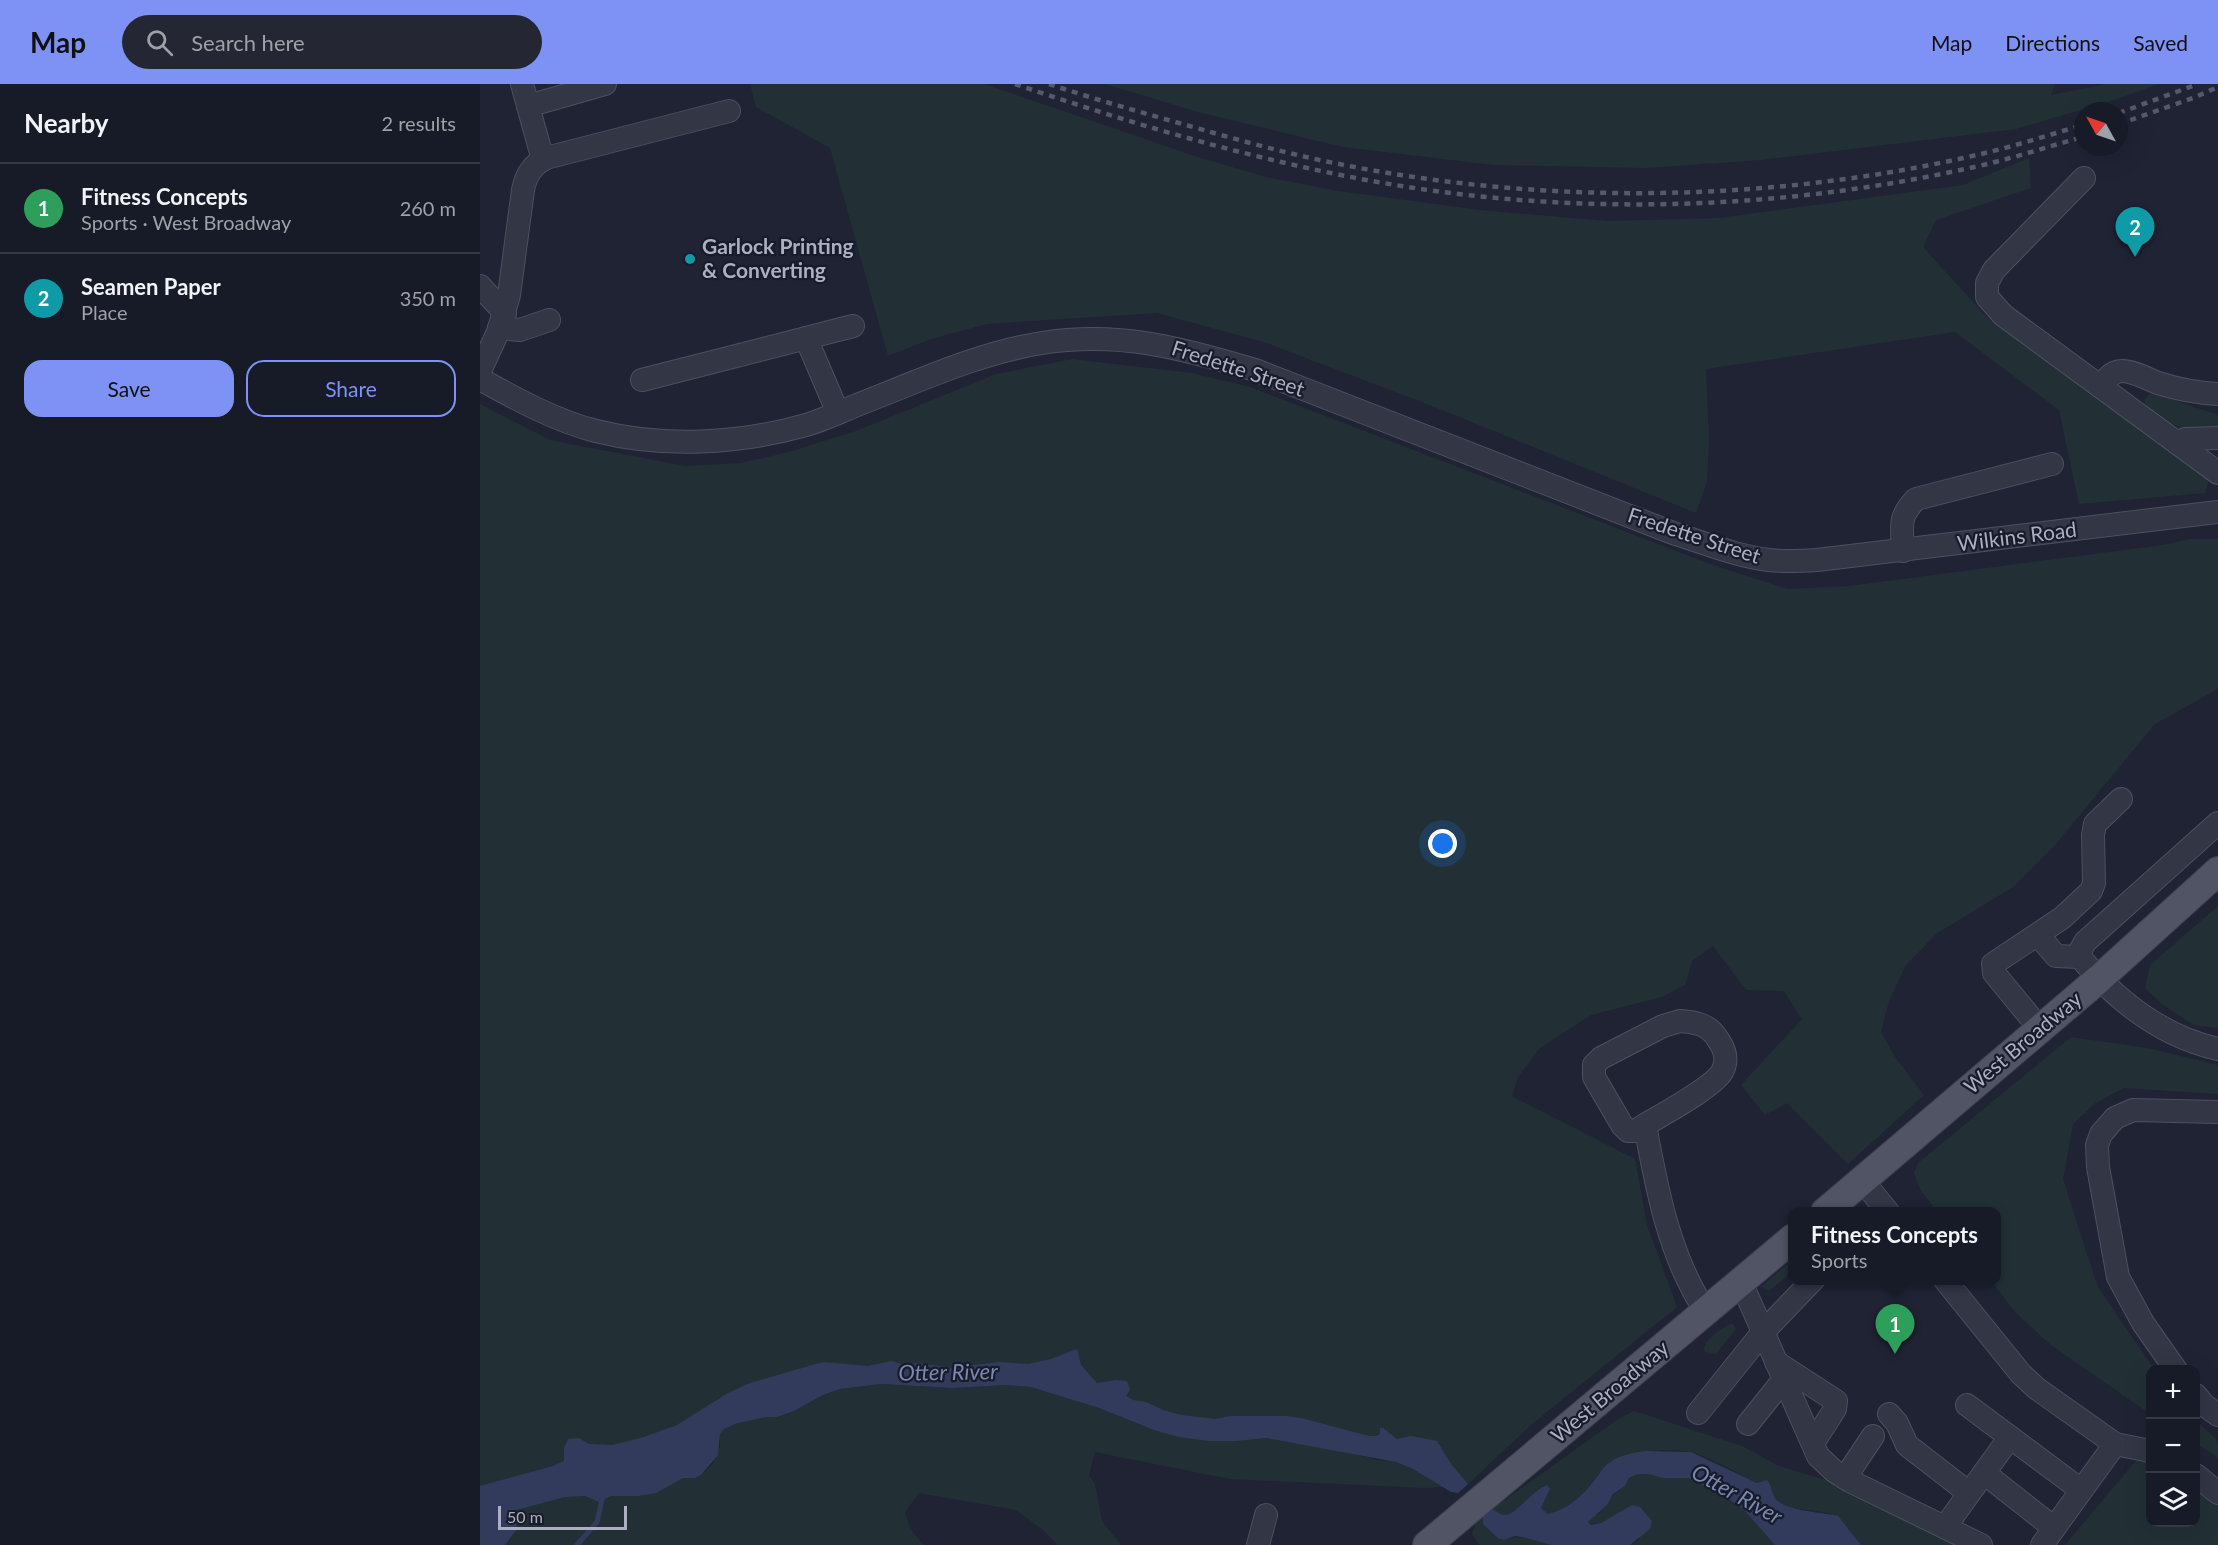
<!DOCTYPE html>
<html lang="en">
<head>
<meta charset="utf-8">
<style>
	body { margin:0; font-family:Lato,sans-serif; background:#242733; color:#f1f3f6 }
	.controls { position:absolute; right:18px; bottom:18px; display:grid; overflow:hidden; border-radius:12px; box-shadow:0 6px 24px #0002 }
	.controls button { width:54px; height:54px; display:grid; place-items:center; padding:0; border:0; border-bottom:2px solid #363844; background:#171a27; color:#f1f3f6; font:30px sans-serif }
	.compass { position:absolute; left:1594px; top:18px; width:54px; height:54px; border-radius:50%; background:#171a27; box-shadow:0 6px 24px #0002; rotate:310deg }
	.scale { position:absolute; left:18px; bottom:15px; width:129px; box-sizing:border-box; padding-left:6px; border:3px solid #acafc2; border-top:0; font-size:16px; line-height:21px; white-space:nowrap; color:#acafc2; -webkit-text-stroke:4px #181b29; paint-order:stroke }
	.you { position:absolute; left:963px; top:760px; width:21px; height:21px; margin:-15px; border:4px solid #fff; border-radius:50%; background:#1a73e8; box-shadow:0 0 0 9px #1a73e833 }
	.badge { display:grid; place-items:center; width:39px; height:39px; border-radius:50%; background:#7e92f5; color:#fff; font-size:20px; font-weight:700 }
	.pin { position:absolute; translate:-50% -50px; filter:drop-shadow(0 2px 3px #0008) }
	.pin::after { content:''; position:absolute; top:32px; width:21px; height:18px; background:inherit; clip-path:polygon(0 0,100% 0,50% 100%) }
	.popup { position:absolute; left:1308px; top:1123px; width:213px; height:78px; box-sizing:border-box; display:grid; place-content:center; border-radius:12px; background:#171a27; filter:drop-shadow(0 2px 4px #0005); font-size:20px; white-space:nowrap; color:#9ea1a7 }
	.popup b { font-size:22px; color:#f1f3f6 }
	.popup::after { content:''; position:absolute; left:50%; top:100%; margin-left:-12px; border:12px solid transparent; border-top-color:#171a27 }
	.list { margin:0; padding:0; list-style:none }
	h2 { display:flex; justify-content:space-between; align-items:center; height:78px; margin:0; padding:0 24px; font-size:26px }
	h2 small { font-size:20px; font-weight:400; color:#9ea1a7 }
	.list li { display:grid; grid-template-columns:39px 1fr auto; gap:18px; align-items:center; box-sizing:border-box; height:90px; padding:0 24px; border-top:2px solid #363844 }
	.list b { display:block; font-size:22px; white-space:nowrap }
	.list p { margin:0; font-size:20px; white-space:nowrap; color:#9ea1a7 }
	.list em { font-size:20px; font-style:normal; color:#9ea1a7 }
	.actions { display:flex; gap:12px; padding:18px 24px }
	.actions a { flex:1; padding:14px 0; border:2px solid #7e92f5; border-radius:18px; text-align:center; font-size:21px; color:#7e92f5 }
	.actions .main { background:#7e92f5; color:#111 }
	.icon { flex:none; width:33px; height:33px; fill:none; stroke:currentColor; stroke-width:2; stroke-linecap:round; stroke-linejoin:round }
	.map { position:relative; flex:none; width:1738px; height:1461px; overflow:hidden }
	header { display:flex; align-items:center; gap:36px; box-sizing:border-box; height:84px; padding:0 30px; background:#7e92f5; color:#111 }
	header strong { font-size:28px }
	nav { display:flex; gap:33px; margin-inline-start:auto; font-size:21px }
	.search { width:420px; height:54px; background:#242733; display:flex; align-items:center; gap:15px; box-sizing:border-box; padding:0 21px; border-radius:33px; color:#9ea1a7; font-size:22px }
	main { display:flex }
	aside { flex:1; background:#171a27 }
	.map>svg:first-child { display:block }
</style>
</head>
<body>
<header>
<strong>Map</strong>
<div class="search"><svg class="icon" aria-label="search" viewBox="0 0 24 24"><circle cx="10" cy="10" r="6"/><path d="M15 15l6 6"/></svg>Search here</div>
<nav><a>Map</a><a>Directions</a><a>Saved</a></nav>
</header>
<main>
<aside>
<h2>Nearby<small>2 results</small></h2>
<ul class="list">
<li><span class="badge" style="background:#2e9e5b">1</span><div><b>Fitness Concepts</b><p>Sports · West Broadway</p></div><em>260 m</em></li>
<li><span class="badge" style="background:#0f9aa8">2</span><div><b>Seamen Paper</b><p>Place</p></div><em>350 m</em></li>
</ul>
<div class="actions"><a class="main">Save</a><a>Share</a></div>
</aside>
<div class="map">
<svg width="1738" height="1461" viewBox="0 0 1738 1461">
	<rect width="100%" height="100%" fill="#1f2334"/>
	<g fill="#223036">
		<polygon points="270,0 504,0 718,73 786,93 859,107 1000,126 1128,137 1238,134 1483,101 1549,74 1551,104 1456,136 1443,163 1506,232 1729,396 1725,409 1599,420 1579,326 1475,248 1226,285 1229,355 1227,398 1216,429 952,322 787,259 677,229 507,240 451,255 408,272 350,64 276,23"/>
		<polygon points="625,0 1575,0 1571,11 1627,0 1679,0 1631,17 1536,45 1281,76 1166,84 1013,81 863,63 718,28"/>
		<polygon points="592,275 712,289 770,303 1235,482 1308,505 1369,502 1683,461 1710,455 1738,455 1738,605 1675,640 1575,761 1533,803 1456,850 1426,881 1409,917 1401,948 1415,973 1444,1011 1368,1080 1307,1019 1285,1031 1261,1001 1322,935 1304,907 1266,906 1233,862 1212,877 1205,901 1182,913 1111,931 1060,964 1038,993 1032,1012 1155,1075 1167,1141 1197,1223 1052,1340 988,1400 982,1394 931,1369 718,1346 594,1303 364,1285 0,1417 0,320 70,356 205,382 261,379 305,369 376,347 516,290"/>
		<path d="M1670,310H1676L1738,331V346C1715,347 1672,342 1664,316Z"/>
		<polygon points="1738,822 1738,944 1714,941 1682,920 1665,904 1670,881"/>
		<polygon points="1591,953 1667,964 1738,981 1738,1010 1644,1004 1614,1020 1593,1040 1583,1095 1602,1155 1618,1203 1674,1285 1670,1286 1670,1330 1571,1261 1536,1229 1511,1197 1517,1196 1517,1128 1457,1127 1441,1107 1434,1089 1438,1079"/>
		<polygon points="1313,1175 1313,1187 1289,1207 1281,1203"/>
		<path d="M1250,1240H1253L1256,1245L1236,1270H1229L1224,1267C1224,1255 1240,1245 1250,1240Z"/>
		<polygon points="401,1300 473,1304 525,1301 551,1303 619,1324 674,1346 728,1357 757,1357 786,1354 875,1370 897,1376 916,1378 933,1385 963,1403 945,1404 750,1395 615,1368 609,1391 615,1400 622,1437 641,1461 578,1461 563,1446 536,1426 439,1409 425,1428 430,1444 443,1461 25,1461 38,1444 31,1430 32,1427 85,1413 105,1412 119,1418 131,1412 158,1412 203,1394 215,1394 221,1391 232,1381 240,1363 240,1350 244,1345 255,1340 286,1333 297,1333 314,1327 343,1311 360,1305"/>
		<path d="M1154,1327L1262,1362L1299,1382L1349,1397L1401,1425L1477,1461H1381C1371,1449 1363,1434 1347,1429C1333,1425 1307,1427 1296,1415C1291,1410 1287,1403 1282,1397L1277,1399C1260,1391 1227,1371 1210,1368C1190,1364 1140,1366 1126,1382C1106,1404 1099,1421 1068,1430L1061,1424L1070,1405L1064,1401C1057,1406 1030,1432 1026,1431C1021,1431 1016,1427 1012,1425L1138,1335Z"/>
		<polygon points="1716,1336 1738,1357 1738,1374 1716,1359"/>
		<polygon points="1658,1376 1670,1377 1670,1438 1716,1438 1716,1404 1738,1421 1738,1461 1585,1461 1654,1379"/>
		<polygon points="1158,1390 1169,1390 1182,1394 1209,1394 1228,1403 1265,1427 1295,1461 1150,1461 1160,1455 1133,1433 1121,1439 1108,1440 1110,1434 1120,1429 1134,1410 1145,1402 1149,1394"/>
		<path d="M1003,1432L1024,1456C1040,1450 1055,1454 1071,1461H999L992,1450L997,1437Z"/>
	</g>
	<g fill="#323b5c">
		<polygon points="597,1265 601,1281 617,1299 636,1296 647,1297 650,1306 646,1312 653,1316 666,1318 683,1326 701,1331 735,1335 751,1332 806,1332 821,1334 889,1352 896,1352 900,1350 900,1344 903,1344 917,1355 931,1352 957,1357 971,1380 988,1400 978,1409 971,1408 933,1385 916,1378 786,1354 757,1357 728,1357 699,1353 674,1346 619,1324 551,1303 525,1301 473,1304 401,1300 360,1305 343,1311 314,1327 297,1333 286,1333 255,1340 244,1345 240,1350 238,1371 221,1391 215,1394 203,1394 176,1409 158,1412 131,1412 119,1418 105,1412 85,1413 33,1427 31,1430 38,1444 25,1461 0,1461 0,1402 73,1382 84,1377 84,1364 88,1355 99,1354 109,1360 133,1361 164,1353 197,1341 248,1309 270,1299 343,1278 388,1282 412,1277 421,1280 440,1279 471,1284 519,1278 548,1280 571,1275"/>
		<path d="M1165,1367L1211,1368L1277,1399L1287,1396C1292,1402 1291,1408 1295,1414C1304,1427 1343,1428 1358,1432L1381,1461H1295L1265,1427L1245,1413L1209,1394H1182L1169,1390H1158L1149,1394L1145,1402L1133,1410L1127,1421L1108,1438L1111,1441L1121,1439L1152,1421L1160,1423L1172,1437L1170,1445L1150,1461H1071L1043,1453L1035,1452L1024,1456L1018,1454L1003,1440V1432L1012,1425C1016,1427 1021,1431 1025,1431C1034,1432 1055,1404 1067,1401L1070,1405L1061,1424L1068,1430C1090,1424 1102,1412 1116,1394C1120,1389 1124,1382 1129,1379C1139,1371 1153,1369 1165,1367Z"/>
	</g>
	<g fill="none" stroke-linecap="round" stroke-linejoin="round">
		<polyline stroke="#323b5c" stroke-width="5" points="97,1461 117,1438 123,1411"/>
		<g stroke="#4d5060" stroke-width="24">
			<g id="minor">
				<polyline points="42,0 63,76"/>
				<polyline points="48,22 125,0"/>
				<polyline points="1604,94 1514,186 1507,199 1507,213 1523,231 1738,389"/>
				<polyline points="0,202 25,229"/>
				<polyline points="19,244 40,246 69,236"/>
				<polyline points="326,254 358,329"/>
				<path d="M0,287L18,248L29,211L43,106C46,91 52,81 66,74L249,27"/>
				<path d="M0,295C36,315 76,337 116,347C184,364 259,360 326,341C343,336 360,328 377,321C437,298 498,269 562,259C639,247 702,264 775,286L1193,449C1225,459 1256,472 1289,476C1305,478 1321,477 1337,476L1738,428"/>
				<polyline points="162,296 373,242"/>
				<path d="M1621,303C1626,295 1632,287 1642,287C1654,287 1667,295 1678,299C1697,305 1718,309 1738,310"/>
				<polyline points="1697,359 1705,355 1738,354"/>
				<path d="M1423,467C1422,442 1418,433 1436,415L1572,380"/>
				<path d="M1738,739L1605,858L1599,869C1602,878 1610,884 1616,891C1650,927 1689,954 1738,965"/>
				<polyline points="1558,851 1576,872 1600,873"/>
				<path d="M1200,937C1217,938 1230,941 1239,957C1245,966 1248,977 1242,988C1232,1004 1183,1030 1165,1041L1155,1047H1148L1142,1041L1114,993V981L1121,974L1183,942Z"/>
				<polyline points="1560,945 1514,889 1513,880 1582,834 1611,807 1614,799 1613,751 1615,740 1641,715"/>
				<path d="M1165,1041C1177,1106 1189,1172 1226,1228"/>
				<polyline points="1382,1096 1408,1128"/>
				<polyline points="1465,1196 1541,1290 1556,1304 1635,1360 1670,1367"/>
				<polyline points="1261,1198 1338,1372 1354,1387 1370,1397 1501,1461"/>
				<polyline points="1296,1278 1356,1317 1355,1325 1333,1359"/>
				<polyline points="1696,1286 1663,1239 1638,1193 1618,1083 1617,1061 1621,1050 1635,1034 1653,1026 1738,1028"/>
				<polyline points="1716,1311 1724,1321 1738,1331"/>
				<polyline points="1487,1321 1601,1406"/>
				<polyline points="1218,1329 1283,1248 1333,1196"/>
				<polyline points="1409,1330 1417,1339 1427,1361 1489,1409"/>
				<polyline points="1268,1340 1304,1295"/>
				<polyline points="1504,1389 1574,1444"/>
				<polyline points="1716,1391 1738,1409"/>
				<polyline points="1365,1394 1393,1352"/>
				<polyline points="1465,1443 1530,1353"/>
				<polyline points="778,1461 786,1431"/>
				<polyline points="1562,1461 1635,1360"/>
			</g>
		</g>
		<g stroke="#3c3f4e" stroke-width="30">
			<g id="major">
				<polyline points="1345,1128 1620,894 1738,787"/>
				<polyline points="947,1461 1313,1154"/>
			</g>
		</g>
		<use href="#minor" stroke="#323645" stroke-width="22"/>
		<use href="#major" stroke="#505465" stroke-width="28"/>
		<g stroke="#54596c" stroke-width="4.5" stroke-dasharray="6 6" stroke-linecap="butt">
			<path d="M535,0C638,35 744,67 851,89C1064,134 1291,130 1503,81C1537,73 1570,62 1603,53"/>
			<path d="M569,0C614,15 660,28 706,41C755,55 804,69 854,79C1065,122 1292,119 1501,70C1535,62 1569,51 1603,41"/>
			<polyline points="1639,29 1718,0"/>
			<polyline points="1639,40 1713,14 1738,3"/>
		</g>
	</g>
	<circle fill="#0f9aa8" stroke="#181b29" stroke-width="2" cx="210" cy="175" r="6"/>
	<g text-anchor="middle" stroke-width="4.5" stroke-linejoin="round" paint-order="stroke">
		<g font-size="21" font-weight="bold" fill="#acafc2" stroke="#181b29" text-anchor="start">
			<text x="222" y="170">Garlock Printing<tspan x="222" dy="24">&amp; Converting</tspan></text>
		</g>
		<g font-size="21" fill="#acafc2" stroke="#181b29">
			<text transform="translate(758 285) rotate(18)" y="7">Fredette Street</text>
			<text transform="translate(1214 452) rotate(18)" y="7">Fredette Street</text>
			<text transform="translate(1537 453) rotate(-7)" y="7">Wilkins Road</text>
			<text transform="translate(1543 959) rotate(-40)" y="7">West Broadway</text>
			<text transform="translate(1130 1308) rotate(-40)" y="7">West Broadway</text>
		</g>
		<g font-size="22" font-style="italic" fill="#7c87af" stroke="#181b29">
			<text transform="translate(468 1288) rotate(-1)" y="8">Otter River</text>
			<text transform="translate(1257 1410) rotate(29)" y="8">Otter River</text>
		</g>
	</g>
</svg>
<div class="controls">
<button>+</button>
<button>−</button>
<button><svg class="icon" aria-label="layers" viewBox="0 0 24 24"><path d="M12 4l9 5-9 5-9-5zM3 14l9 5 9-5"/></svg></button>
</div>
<svg class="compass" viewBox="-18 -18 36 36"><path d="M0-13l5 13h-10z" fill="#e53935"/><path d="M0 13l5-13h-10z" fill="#9ea1a7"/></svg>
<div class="scale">50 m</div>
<div class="you"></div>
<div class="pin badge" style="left:1415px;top:1270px;background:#2e9e5b">1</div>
<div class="popup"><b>Fitness Concepts</b>Sports</div>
<div class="pin badge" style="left:1655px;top:173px;background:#0f9aa8">2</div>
</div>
</main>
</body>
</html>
